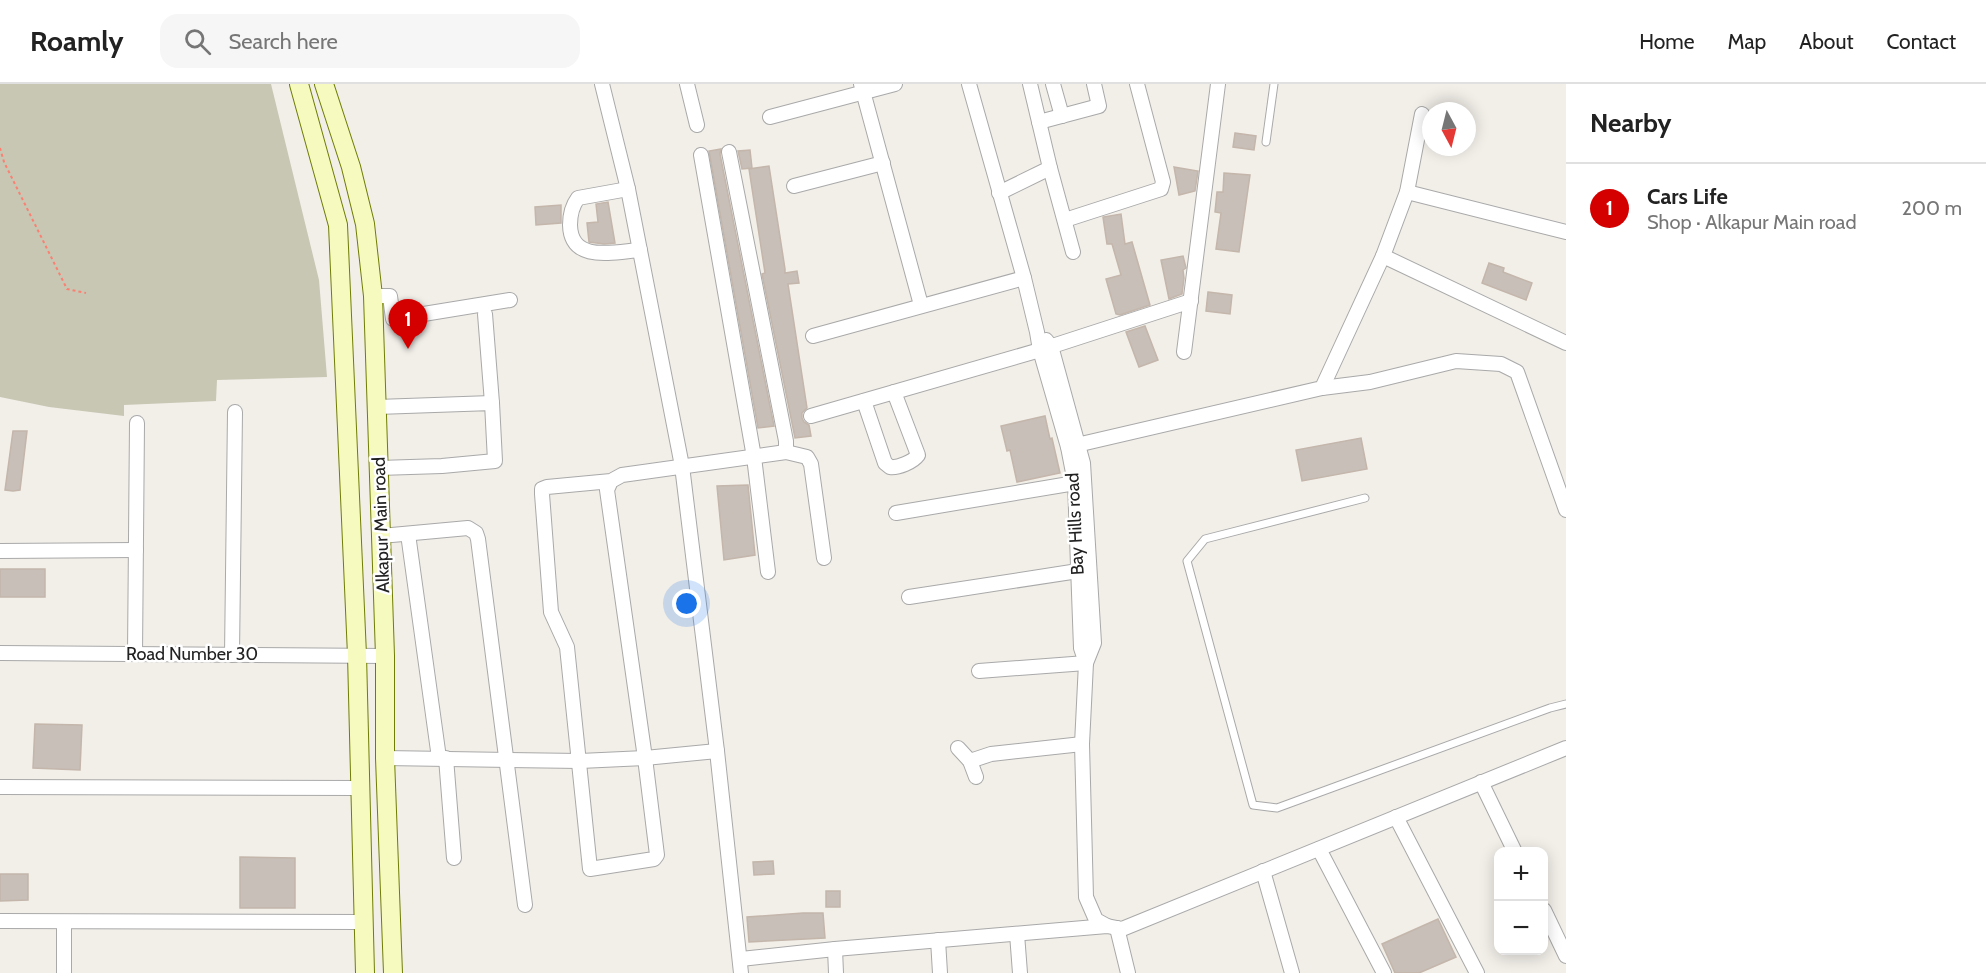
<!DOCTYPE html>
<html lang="en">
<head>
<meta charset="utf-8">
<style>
	body { margin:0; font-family:Cabin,sans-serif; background:#f6f6f6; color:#222 }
	.controls { position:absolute; right:18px; bottom:18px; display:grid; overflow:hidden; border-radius:12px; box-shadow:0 3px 15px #0003 }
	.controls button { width:54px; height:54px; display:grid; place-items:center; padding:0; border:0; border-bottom:2px solid #e0e0e0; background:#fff; color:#222; font:30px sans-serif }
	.compass { position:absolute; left:1422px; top:18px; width:54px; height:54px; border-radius:50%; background:#fff; box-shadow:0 3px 15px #0003; rotate:173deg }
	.you { position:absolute; left:687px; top:520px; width:21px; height:21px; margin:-15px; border:4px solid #fff; border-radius:50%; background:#1a73e8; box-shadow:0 0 0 9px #1a73e833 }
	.badge { display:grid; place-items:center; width:39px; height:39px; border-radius:50%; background:#d40000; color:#fff; font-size:20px; font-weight:700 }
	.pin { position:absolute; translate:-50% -50px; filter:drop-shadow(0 2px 3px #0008) }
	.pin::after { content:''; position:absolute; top:32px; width:21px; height:18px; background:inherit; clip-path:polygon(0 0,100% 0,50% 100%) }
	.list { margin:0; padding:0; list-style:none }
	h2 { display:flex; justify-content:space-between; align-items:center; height:78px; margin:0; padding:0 24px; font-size:26px }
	h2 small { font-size:20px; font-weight:400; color:#767676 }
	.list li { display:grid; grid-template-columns:39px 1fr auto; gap:18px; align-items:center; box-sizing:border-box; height:90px; padding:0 24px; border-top:2px solid #e0e0e0 }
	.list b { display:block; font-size:22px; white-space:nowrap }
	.list p { margin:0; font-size:20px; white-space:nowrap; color:#767676 }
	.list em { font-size:20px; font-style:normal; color:#767676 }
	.icon { flex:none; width:33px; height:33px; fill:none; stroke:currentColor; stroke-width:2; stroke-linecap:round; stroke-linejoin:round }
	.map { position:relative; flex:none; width:1566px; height:889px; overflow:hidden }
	header { display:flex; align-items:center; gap:36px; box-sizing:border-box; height:84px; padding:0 30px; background:#fff; border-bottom:2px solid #e0e0e0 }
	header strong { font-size:28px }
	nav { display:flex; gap:33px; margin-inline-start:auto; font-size:21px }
	.search { width:420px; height:54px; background:#f6f6f6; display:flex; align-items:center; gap:15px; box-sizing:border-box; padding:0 21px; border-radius:18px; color:#767676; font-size:22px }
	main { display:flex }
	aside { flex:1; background:#fff }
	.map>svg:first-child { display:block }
</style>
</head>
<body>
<header>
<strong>Roamly</strong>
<div class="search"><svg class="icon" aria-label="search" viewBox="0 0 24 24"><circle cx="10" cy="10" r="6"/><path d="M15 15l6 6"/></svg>Search here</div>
<nav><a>Home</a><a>Map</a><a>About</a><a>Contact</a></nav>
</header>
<main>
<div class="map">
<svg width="1566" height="889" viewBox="0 0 1566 889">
	<rect width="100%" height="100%" fill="#f2efe9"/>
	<polygon fill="#c7c7b4" points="0,0 271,0 319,196 327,293 217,296 216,317 124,321 124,332 49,323 0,313"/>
	<g fill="#c7bfb8" stroke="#c4b6ab" stroke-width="1.5">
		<polygon points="1235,49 1256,52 1254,66 1233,63"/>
		<polygon points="721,65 720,70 774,342 758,344 709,67"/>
		<polygon points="750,66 752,84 742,85 738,67"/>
		<polygon points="769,82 785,185 785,189 797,187 799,199 788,200 807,324 802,329 802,334 804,338 809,341 811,352 795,354 762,190 765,189 749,85"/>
		<polygon points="1174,83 1198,87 1195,107 1179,111"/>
		<polygon points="1224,89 1250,91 1239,168 1216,165 1221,129 1215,128 1217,108 1223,108"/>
		<polygon points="608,118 615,159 604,160 589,158 587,139 598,138 596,120"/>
		<polygon points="561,121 561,139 536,141 535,123"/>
		<polygon points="1121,130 1125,160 1132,158 1150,221 1120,231 1116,230 1106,195 1121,191 1112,160 1107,160 1103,133"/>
		<polygon points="1183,172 1186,184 1183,186 1184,194 1182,210 1169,215 1161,176"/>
		<polygon points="1489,179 1504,184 1503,188 1532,199 1526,216 1482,199"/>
		<polygon points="1208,208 1232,211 1230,230 1206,227"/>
		<polygon points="1145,242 1158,276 1139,283 1126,248"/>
		<polygon points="1045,332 1050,355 1052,354 1060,389 1017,398 1010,366 1007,367 1001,342"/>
		<polygon points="13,347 27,347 20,406 13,407 5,406"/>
		<polygon points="1361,354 1367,385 1302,397 1296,366"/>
		<polygon points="748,401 755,471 724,476 717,402"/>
		<rect x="0" y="485" width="45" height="28"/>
		<polygon points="35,640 82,641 80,686 33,684"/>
		<polygon points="240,773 295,774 295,824 240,824"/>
		<polygon points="773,777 774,790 754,791 753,778"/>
		<polygon points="0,790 28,790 28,816 0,817"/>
		<rect x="826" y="807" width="14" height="16"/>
		<polygon points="803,829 823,829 825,854 749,858 747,833"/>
		<polygon points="1438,835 1456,873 1419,889 1395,889 1382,860"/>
	</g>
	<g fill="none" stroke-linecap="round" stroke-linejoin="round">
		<g stroke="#a9a9a9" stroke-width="9">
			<g id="lane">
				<polyline points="1266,58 1274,0"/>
				<polyline points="1365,414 1205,455 1187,477 1253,721 1277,724 1550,624 1566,620"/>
			</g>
		</g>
		<g stroke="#a9a9a9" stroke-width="16">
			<g id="street">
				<polyline points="602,0 628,105 682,382 717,667 741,889"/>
				<polyline points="687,0 697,41"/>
				<polyline points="861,0 921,221"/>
				<polyline points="969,0 1024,194 1037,248 1040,266 1068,363 1075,399 1081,564 1086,579 1082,660 1086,813 1096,836 1107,842"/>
				<polyline points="1053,0 1062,32"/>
				<polyline points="770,33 895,0"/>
				<polyline points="1039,38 1099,22 1094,0"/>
				<polyline points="729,68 786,357 786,368"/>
				<polyline points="701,71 754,373 768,488"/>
				<polyline points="1050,84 1073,168"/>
				<polyline points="794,102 883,79"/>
				<path d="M628,105L578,114C572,122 570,130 570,141C571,179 613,168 640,166"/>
				<polyline points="1407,108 1566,148"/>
				<polyline points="999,109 1050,84 1030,0"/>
				<polyline points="1065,136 1161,105 1163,98 1137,0"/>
				<polyline points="1383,172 1566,259"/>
				<polyline points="373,212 390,212 393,235 510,216"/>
				<polyline points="485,230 492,319"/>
				<polyline points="813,252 1024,194"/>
				<polyline points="1046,256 1051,262 1083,379 1094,559 1086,579"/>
				<polyline points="1184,268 1218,0"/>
				<polyline points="1322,304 1370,298 1456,277 1501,280 1517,288 1566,426"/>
				<path d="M864,317L885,379L890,383C898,384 913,378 918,371L894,308"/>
				<polyline points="377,323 492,319 495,377 442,382 379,384"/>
				<polyline points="811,332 1040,266 1191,217"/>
				<polyline points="1068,363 1322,304 1383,172 1407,108 1422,30"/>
				<polyline points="611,397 547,403 542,405 542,410 551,528 567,563 590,785 654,775 657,771 645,674 607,406 611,397 622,391 786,368 807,373 811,380 824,474"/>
				<polyline points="896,429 1075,399"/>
				<polyline points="408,450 439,674"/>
				<polyline points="381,452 468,444 476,449 478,455 525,821"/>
				<polyline points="0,467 136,466"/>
				<polyline points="909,513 1078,487"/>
				<polyline points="0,569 385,572"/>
				<polyline points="135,570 137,339"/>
				<polyline points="232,571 235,328"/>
				<polyline points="979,587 1086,579"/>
				<polyline points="958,664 970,677 976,693"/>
				<polyline points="385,674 580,677 645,674 717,667"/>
				<polyline points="446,674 454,774"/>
				<polyline points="970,677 991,670 1082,660"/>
				<polyline points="1481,698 1515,768"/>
				<polyline points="0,703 361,704"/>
				<polyline points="1396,733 1477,889"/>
				<polyline points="1319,765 1384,889"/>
				<polyline points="1263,787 1292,889"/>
				<polyline points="1544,826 1566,872"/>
				<polyline points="0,837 363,838"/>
				<polyline points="1117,844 1128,889"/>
				<polyline points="1017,850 1020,889"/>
				<polyline points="938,856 940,889"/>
				<polyline points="835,865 836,889"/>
				<polyline points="741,875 835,865 1107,842 1122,845 1566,664"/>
				<polyline points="64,889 64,838"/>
			</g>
		</g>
		<g stroke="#707d05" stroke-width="20">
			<g id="secondary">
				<polyline points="299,0 338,141 357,571 365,889"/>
				<polyline points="324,0 351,83 365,140 373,212 385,572 385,674 393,889"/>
			</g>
		</g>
		<polyline stroke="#fa8072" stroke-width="2" stroke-dasharray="3 3" stroke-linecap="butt" points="0,64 4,78 67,205 86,209"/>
		<use href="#lane" stroke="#fff" stroke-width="7"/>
		<use href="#street" stroke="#fff" stroke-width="14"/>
		<use href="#secondary" stroke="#f7fabf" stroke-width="18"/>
	</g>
	<g text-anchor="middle" stroke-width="5" stroke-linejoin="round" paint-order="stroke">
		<g font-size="18" fill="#222" stroke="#fff">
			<text transform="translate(1075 440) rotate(-93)" y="6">Bay Hills road</text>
			<text transform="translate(381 441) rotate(-92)" y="6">Alkapur Main road</text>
			<text x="192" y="576">Road Number 30</text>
		</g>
	</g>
</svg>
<div class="controls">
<button>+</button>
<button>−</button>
</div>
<svg class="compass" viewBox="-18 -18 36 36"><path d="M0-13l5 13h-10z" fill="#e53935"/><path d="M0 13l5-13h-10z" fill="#767676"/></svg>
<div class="you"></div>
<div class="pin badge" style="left:408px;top:265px">1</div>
</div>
<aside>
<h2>Nearby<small></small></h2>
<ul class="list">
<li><span class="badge">1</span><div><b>Cars Life</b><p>Shop · Alkapur Main road</p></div><em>200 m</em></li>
</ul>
</aside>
</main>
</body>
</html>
